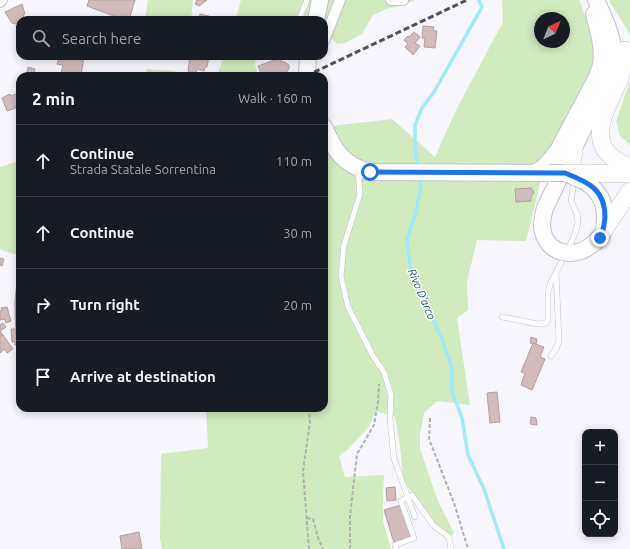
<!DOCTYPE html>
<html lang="en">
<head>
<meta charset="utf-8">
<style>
	body { margin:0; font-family:Ubuntu,sans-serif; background:#20242c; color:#f1f3f6 }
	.controls { position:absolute; right:12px; bottom:12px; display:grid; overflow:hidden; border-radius:8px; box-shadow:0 2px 10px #0003 }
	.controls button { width:36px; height:36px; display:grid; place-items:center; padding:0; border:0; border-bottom:1px solid #363941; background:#171b24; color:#f1f3f6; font:20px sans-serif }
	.compass { position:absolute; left:534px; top:12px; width:36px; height:36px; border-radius:50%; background:#171b24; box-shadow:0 2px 10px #0003; rotate:43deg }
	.stop { position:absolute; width:12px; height:12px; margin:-9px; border:3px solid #1a73e8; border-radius:50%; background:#fff }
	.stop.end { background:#1a73e8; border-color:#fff; box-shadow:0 1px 4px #0008 }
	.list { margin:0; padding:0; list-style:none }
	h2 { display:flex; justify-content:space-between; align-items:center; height:52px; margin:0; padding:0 16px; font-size:17px }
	h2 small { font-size:13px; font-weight:400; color:#9ea1a6 }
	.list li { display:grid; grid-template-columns:26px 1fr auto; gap:12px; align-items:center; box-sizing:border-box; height:72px; padding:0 16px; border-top:1px solid #363941 }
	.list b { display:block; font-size:15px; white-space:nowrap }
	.list p { margin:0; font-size:13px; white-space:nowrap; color:#9ea1a6 }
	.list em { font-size:13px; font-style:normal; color:#9ea1a6 }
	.icon { flex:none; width:22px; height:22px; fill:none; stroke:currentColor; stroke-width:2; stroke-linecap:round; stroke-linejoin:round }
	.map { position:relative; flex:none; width:630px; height:549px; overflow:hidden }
	.search { position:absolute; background:#171b24; box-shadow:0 2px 10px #0003; left:16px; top:16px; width:312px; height:44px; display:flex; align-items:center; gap:10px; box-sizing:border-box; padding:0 14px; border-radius:12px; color:#9ea1a6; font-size:15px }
	.panel { position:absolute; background:#171b24; box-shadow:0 2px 10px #0003; left:16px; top:72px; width:312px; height:340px; border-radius:12px }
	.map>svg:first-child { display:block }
</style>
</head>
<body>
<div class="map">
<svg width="630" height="549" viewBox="0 0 630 549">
	<rect width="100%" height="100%" fill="#f7f6fd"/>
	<g fill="#d1eabe" fill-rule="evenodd">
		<polygon points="148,0 193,0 191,20 145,20"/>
		<polygon points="241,0 415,0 404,5 386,9 373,15 362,34 345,43 337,44 332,38 324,36 324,20 235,20"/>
		<path d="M502,0H579C588,22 595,43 595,68L547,155L526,241L477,240L467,282L468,310L457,318L470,405L437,401L424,413L420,434V449L438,501L454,533L449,537L433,525L403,479L400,446L395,417L376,411L368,428L346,451L339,456L345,477L384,475L383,495V521L391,549H162L160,538L161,454L208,448L206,408H324V129L331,126L392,119L435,157L456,110L503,22ZM540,18H564V42H540Z"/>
		<polygon points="611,0 630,0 630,36 627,29 609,1"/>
		<polygon points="224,56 256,56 255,64 258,76 217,76"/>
		<polygon points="146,69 175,71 176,76 148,76"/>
		<polygon points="630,81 630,145 620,136 616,121"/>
		<polygon points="19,161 20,161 20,256 1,250 0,248 0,167"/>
	</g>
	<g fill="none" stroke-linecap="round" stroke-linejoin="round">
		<g stroke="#a2eaf9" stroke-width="3.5">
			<polyline points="418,168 415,149 415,125 422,108 434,92 482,7 479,0"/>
			<polyline points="420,176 421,186 416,212 407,239 411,273 442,339 452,368 452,391 462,418 468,455 484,489 504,549"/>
		</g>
	</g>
	<g fill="#d1bcbb" stroke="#b39f9e">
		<polygon points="89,0 135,0 129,20 124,20 87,6"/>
		<polygon points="197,0 207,0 199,6 195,4"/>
		<polygon points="22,4 25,14 23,15 25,20 20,20 20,22 16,24 12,23 5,12"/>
		<polygon points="200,14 209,16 208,20 199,20"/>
		<polygon points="423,26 434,27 433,31 437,31 435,48 424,47 425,38 422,38"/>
		<polygon points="414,32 420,37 415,43 420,46 413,55 405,47 408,44 404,40 408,36 409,37"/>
		<polygon points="59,56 84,56 81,76 61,74 63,65 57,64"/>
		<polygon points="190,56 209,56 207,67 205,67 204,71 197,69 196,74 188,71"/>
		<polygon points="280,58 282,62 285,62 289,65 289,69 286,73 287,76 262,76 258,66"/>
		<polygon points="28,67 35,69 34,76 26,76"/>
		<polygon points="20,92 20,104 15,106 16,108 7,111 2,98 10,94 11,96"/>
		<polygon points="531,188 534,192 531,197 531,201 516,202 515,189"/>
		<polygon points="0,258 4,259 2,266 0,265"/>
		<polygon points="19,263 20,263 20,318 15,316 15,300"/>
		<polygon points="7,307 11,321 6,323 5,319 0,320 0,311 2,311 1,308"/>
		<polygon points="15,316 20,318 20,329 16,329"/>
		<polygon points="3,323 6,327 0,331 3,335 0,337 0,325"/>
		<polygon points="11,329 16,329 16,335 20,334 20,344 15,345 15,342 12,342"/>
		<polygon points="3,335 13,349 7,353 5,349 0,353 0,337"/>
		<polygon points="531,337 537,339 536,344 530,343"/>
		<polygon points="533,343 544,347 540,357 545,359 532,390 521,385 525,373 521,372"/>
		<polygon points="497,392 500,422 490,423 487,393"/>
		<polygon points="531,417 536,418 537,425 530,424"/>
		<polygon points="395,487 396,500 387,501 386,488"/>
		<polygon points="401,505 411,537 394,543 384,510"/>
		<polygon points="139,532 142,549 122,549 120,536"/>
	</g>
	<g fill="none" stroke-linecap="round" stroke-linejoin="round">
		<g stroke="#c4c0d1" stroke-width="6">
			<g id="service">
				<polyline points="299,20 307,0"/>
				<polyline points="358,170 360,194 344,245 341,276 348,307 373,356 384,372 391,395 390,418 394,459 415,517"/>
				<polyline points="577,170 580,149"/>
				<polyline points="570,245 576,231 578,222 577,214 571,201 574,180"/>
				<polyline points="502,317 538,324 546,323 548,320 548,292 551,282 561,263"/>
				<polyline points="551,356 557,347 559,340 556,273"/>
				<polyline points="396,549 395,545 414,538 401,501 412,495 433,525 449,537 451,549"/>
			</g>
		</g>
		<g stroke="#c4c0d1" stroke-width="12">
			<g id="minor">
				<polyline points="391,0 403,0"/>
				<polyline points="0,2 2,0"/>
				<polyline points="324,41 340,0"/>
			</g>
		</g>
		<g stroke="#c4c0d1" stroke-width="18">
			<g id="primary">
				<polyline points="316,20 320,0"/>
				<polyline points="307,76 308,56"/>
				<path d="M324,127C335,151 343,165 370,172L550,173"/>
				<path d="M535,173L545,166L557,152L597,77C598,73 600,69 601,65C604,49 598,29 594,14"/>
				<path d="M586,182C599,192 605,201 605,218C604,221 605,227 604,230C603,235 598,239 595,242C576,261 545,255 542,227C542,220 543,214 545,208L607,79C619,45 610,31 596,0"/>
			</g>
		</g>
		<g stroke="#c4c0d1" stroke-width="18">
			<g id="trunk">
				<path d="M625,50C624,61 623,71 619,80C604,115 581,148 630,167"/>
				<polyline points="585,173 630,174"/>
				<polyline points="604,230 630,191"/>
			</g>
		</g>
		<g stroke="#b3b1b8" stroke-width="2" stroke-dasharray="4 2" stroke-linecap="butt">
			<polyline points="430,418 429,439 454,503 468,549"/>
			<polyline points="307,518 313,519 318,538 323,549"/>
			<polyline points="309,549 303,471 310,422 309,410"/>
			<polyline points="350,549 350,516 357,454 374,425 378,402 379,384"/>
		</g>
		<use href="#service" stroke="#fff" stroke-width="5"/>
		<use href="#minor" stroke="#fff" stroke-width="10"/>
		<use href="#primary" stroke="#fff" stroke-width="16"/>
		<use href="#trunk" stroke="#fff" stroke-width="17"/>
		<polyline stroke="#535158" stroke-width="3" stroke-dasharray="6 3" stroke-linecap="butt" points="306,76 467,0"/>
		<g stroke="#c4c0d1" stroke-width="18" stroke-linecap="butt">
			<polyline id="primary-bridge" points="550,173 565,173 586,182"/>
		</g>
		<g stroke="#c4c0d1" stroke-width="18" stroke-linecap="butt">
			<polyline id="trunk-bridge" points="565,173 585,173"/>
		</g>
		<use href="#primary-bridge" stroke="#fff" stroke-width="16"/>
		<use href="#trunk-bridge" stroke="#fff" stroke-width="17"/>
	</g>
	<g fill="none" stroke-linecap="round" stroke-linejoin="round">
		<path stroke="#1a73e8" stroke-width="5" d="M370,172L565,173C588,182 605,189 605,217C604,226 604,230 600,238"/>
	</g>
	<g text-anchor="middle" stroke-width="3" stroke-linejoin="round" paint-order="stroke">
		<g font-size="11" font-style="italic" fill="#16535d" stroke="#fff">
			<text transform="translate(422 294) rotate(67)" y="4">Rivo D'arco</text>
		</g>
	</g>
</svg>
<div class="controls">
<button>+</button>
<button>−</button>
<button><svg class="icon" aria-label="locate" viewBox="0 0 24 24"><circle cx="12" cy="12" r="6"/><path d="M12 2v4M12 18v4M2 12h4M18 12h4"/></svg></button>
</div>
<svg class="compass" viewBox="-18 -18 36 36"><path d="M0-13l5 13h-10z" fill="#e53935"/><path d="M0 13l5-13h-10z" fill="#9ea1a6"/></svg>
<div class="stop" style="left:370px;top:172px"></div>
<div class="stop end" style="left:600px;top:238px"></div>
<div class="search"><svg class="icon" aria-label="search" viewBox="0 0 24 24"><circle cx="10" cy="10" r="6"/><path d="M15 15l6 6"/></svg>Search here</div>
<section class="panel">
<h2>2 min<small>Walk · 160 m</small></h2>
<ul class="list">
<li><svg class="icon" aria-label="ahead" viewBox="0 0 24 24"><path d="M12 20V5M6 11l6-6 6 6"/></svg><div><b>Continue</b><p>Strada Statale Sorrentina</p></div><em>110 m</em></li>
<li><svg class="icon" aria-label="ahead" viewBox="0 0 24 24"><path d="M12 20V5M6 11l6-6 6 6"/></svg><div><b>Continue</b></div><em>30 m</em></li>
<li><svg class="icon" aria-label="right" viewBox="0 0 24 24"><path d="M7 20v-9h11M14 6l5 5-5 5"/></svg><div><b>Turn right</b></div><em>20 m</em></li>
<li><svg class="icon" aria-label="arrive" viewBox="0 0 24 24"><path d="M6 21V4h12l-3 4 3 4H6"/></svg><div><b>Arrive at destination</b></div></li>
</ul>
</section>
</div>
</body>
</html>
